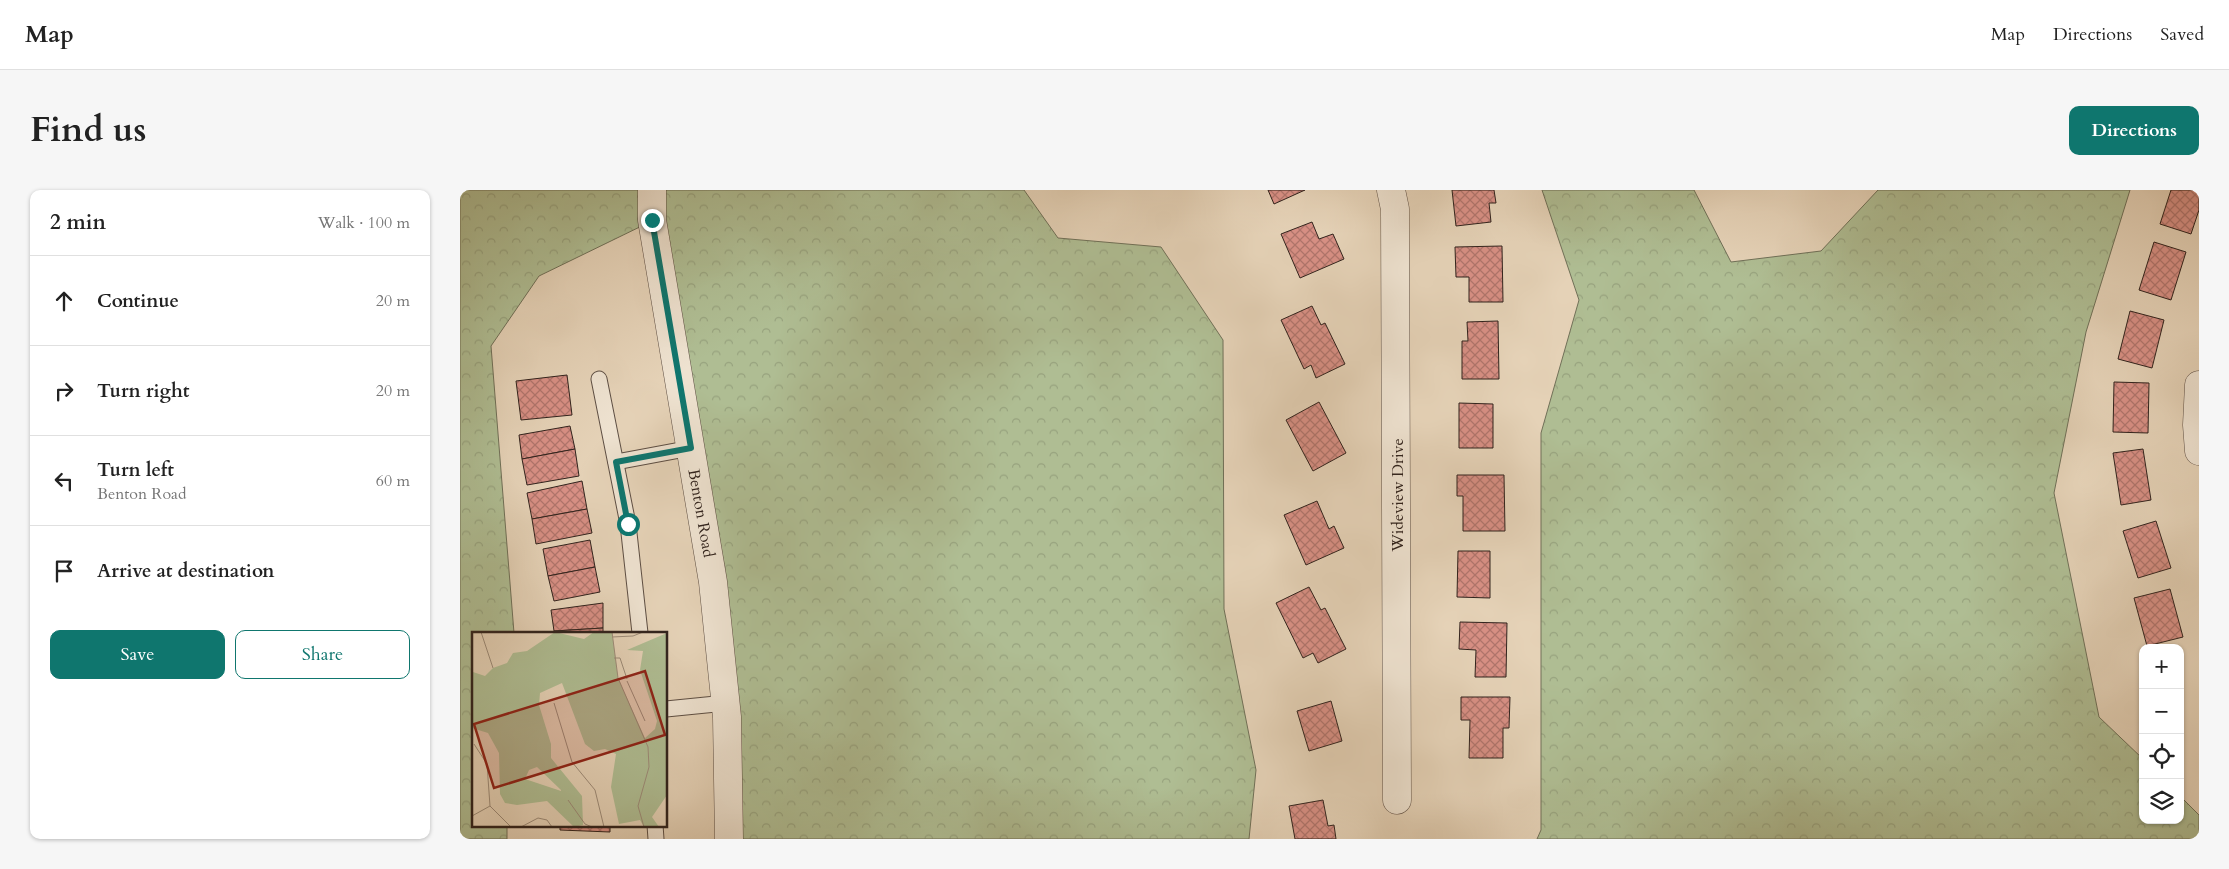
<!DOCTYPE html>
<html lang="en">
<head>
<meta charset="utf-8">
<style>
	body { margin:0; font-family:Cardo,serif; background:#f6f6f6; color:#222 }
	.controls { position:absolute; right:15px; bottom:15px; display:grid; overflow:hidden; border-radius:10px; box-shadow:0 1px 4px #0004 }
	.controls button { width:45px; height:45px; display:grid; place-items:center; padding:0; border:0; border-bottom:1px solid #e0e0e0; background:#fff; color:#222; font:25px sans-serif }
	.stop { position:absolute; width:15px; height:15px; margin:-11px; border:4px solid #0f766e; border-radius:50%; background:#fff }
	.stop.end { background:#0f766e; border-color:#fff; box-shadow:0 1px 5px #0008 }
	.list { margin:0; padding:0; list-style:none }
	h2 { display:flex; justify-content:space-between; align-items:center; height:65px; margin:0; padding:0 20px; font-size:21px }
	h2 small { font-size:16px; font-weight:400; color:#767676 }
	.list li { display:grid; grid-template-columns:32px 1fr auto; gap:15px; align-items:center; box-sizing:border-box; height:90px; padding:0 20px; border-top:1px solid #e0e0e0 }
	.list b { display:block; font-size:19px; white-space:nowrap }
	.list p { margin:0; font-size:16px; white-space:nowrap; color:#767676 }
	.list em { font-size:16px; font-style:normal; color:#767676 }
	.actions { display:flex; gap:10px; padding:15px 20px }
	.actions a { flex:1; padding:11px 0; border:1px solid #0f766e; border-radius:10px; text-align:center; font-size:18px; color:#0f766e }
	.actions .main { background:#0f766e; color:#fff }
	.icon { flex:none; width:28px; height:28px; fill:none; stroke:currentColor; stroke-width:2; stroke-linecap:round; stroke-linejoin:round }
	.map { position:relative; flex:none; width:1739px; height:649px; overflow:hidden; border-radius:10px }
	header { display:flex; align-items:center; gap:30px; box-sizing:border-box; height:70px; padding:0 25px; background:#fff; border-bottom:1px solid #e0e0e0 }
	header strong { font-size:24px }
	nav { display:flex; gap:28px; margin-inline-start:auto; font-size:18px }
	.intro { display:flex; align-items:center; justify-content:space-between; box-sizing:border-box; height:120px; padding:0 30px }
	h1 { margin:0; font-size:35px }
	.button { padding:12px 22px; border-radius:10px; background:#0f766e; color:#fff; font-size:18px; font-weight:700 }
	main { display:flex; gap:30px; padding:0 30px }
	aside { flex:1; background:#fff; border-radius:10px; box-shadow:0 1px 4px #0004 }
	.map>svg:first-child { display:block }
</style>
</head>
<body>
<header>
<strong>Map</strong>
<nav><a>Map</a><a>Directions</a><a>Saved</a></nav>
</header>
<div class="intro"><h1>Find us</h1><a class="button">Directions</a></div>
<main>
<aside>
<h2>2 min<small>Walk · 100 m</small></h2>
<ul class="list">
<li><svg class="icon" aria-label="ahead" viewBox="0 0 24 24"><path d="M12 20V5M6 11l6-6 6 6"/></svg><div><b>Continue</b></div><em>20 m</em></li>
<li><svg class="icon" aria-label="right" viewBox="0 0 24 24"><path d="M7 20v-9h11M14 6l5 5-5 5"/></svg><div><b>Turn right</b></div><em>20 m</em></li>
<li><svg class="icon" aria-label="left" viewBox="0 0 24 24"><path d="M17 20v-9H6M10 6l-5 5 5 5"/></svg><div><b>Turn left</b><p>Benton Road</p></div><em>60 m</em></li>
<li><svg class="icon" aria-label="arrive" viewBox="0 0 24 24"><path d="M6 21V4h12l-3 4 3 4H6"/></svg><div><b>Arrive at destination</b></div></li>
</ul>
<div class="actions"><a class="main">Save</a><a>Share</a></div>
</aside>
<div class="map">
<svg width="1739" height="649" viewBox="0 0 1739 649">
	<defs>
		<pattern id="forest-crowns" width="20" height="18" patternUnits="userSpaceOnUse" patternTransform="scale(1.25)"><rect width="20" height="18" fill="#afbd93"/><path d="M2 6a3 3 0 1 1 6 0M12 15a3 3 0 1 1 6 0" fill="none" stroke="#97a27e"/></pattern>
		<pattern id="building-cross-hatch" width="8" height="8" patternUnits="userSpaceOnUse" patternTransform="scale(1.25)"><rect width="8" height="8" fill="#d89085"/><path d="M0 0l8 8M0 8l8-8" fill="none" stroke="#b0756c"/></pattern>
	</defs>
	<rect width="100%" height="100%" fill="#e5d2b7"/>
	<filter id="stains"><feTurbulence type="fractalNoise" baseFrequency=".004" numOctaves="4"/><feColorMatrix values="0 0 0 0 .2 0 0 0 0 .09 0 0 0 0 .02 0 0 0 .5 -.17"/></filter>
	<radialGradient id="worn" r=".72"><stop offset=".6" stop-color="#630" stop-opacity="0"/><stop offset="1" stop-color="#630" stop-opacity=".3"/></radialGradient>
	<g fill="url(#forest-crowns)" stroke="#707058">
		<polygon points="0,0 564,0 598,48 701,57 763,150 764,419 796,580 789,649 269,649 267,527 192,31 79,86 31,156 54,443 14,443 14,635 47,635 47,649 0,649"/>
		<polygon points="1082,0 1234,0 1271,72 1361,61 1418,0 1670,0 1626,142 1594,303 1639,527 1683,569 1683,630 1720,630 1720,606 1739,625 1739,649 1077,649 1081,640 1081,243 1119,110"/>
	</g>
	<g fill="url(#building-cross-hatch)" stroke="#31231d">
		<polygon points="808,0 845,0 814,14"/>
		<polygon points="992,0 1034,0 1036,13 1029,13 1031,32 996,36"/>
		<polygon points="1711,0 1739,0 1739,20 1731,44 1700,34"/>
		<polygon points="852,32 859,49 873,44 884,69 840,88 821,44"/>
		<polygon points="1694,52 1726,62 1711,110 1679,100"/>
		<polygon points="1042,56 1043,112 1009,112 1009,87 996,87 995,57"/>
		<polygon points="852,116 861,135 865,133 885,174 856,188 851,175 844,179 821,130"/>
		<polygon points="1670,121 1704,130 1692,178 1658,169"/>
		<polygon points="1038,131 1039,189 1002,189 1002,151 1008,151 1007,132"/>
		<polygon points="107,185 112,225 61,230 56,191"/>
		<polygon points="1654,192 1689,193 1688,243 1653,242"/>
		<polygon points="859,212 886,263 853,281 826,230"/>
		<polygon points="999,213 1033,214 1033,258 999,258"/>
		<polygon points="110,236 115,259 62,269 59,245"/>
		<polygon points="115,259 119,286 67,295 62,269"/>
		<polygon points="1683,259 1691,310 1661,315 1653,263"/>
		<polygon points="997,285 1044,285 1045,341 1003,341 1003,306 997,306"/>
		<polygon points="122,291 127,319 72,329 67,303"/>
		<polygon points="857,311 869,339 874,336 884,358 846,375 824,325"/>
		<polygon points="127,319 132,343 76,354 72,329"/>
		<polygon points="1696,331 1711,378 1678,388 1663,341"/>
		<polygon points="130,350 135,377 88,386 83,359"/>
		<polygon points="998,361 1030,361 1030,408 997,407"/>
		<polygon points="135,377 140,402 94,411 88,386"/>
		<polygon points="849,397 861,420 865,418 886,459 858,473 853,463 843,468 816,413"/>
		<polygon points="1710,399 1723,447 1687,456 1674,408"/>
		<polygon points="143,413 143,438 94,441 91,420"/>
		<polygon points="1000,432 1047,433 1046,487 1015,487 1016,460 999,459"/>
		<polygon points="143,438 143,443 94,443 94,441"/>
		<polygon points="1001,507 1050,507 1049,538 1043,538 1043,568 1009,568 1010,530 1001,530"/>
		<polygon points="871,511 882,551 849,561 837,521"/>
		<polygon points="863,610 868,636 874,635 876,649 835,649 829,616"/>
		<polygon points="100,635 150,635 150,642 100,640"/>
	</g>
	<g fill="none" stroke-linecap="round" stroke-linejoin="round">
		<g stroke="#5e4f44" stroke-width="17">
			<g id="lane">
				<polyline points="139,189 168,334 180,443"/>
				<polyline points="156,272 231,258"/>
				<polyline points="206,519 266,513"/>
				<polyline points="195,635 196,649"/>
			</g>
		</g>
		<g stroke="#5e4f44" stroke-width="29">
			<g id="street">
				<polyline points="192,0 192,30 253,392 267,527 269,649"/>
				<polyline points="931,0 935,19 937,610"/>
				<polyline points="1739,195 1737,235 1739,261"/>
			</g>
		</g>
		<use href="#lane" stroke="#eee2d0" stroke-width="15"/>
		<use href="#street" stroke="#eee2d0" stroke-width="28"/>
	</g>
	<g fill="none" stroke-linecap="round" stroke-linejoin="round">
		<polyline stroke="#0f766e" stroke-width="6" points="168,334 156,272 231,258 192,30"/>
	</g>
	<g text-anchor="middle" stroke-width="4" stroke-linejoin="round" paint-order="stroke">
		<g font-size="16" fill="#31231d" stroke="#eee2d0">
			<text transform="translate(937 305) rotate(-90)" y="6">Wideview Drive</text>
			<text transform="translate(242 323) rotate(80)" y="6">Benton Road</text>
		</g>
	</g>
	<g transform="translate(12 442)">
		<rect width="195" height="195" fill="#e5d2b7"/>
		<path d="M83,0L112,7L122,0H140L146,46L173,106L183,97L185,89L168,38L171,19L155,18L195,1V163L180,185L187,195H172L168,188L147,192L139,155L144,122L133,117L122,119L113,112L90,51L68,61L67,73L79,112V126L110,164L111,193L102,195L75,169L45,173L33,171L28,162L27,121L16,101L0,96V36L1,40L13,44L21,36L35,31L41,21L55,19ZM65,135L89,158V159L53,147L57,138Z" fill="#afbd93" fill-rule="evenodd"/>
		<path fill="none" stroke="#9d8c79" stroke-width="1" d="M9,0L21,36M140,0L146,46L176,115L177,135L166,174L172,195M140,5L161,4L171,0M142,26H148L155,47M155,49L173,89M82,71L100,130L123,158L132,195M2,112L15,132L18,174L39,195M96,168L113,192L120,195M0,184L18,174M49,195L66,186L75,188L80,195"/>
		<path fill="#8f2418" fill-opacity="0.15" stroke="#8f2418" stroke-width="2.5" d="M173,39L193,103L22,156L2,92Z"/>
		<rect width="195" height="195" fill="none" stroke="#31231d" stroke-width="2.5"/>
	</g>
	<rect width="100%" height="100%" filter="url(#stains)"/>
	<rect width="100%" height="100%" fill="url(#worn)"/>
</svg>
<div class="controls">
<button>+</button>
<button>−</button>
<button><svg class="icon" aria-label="locate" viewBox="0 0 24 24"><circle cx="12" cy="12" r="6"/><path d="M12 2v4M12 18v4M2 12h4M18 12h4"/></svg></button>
<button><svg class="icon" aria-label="layers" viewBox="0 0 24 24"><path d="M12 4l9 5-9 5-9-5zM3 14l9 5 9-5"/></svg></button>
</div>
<div class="stop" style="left:168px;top:334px"></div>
<div class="stop end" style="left:192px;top:30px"></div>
</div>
</main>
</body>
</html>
